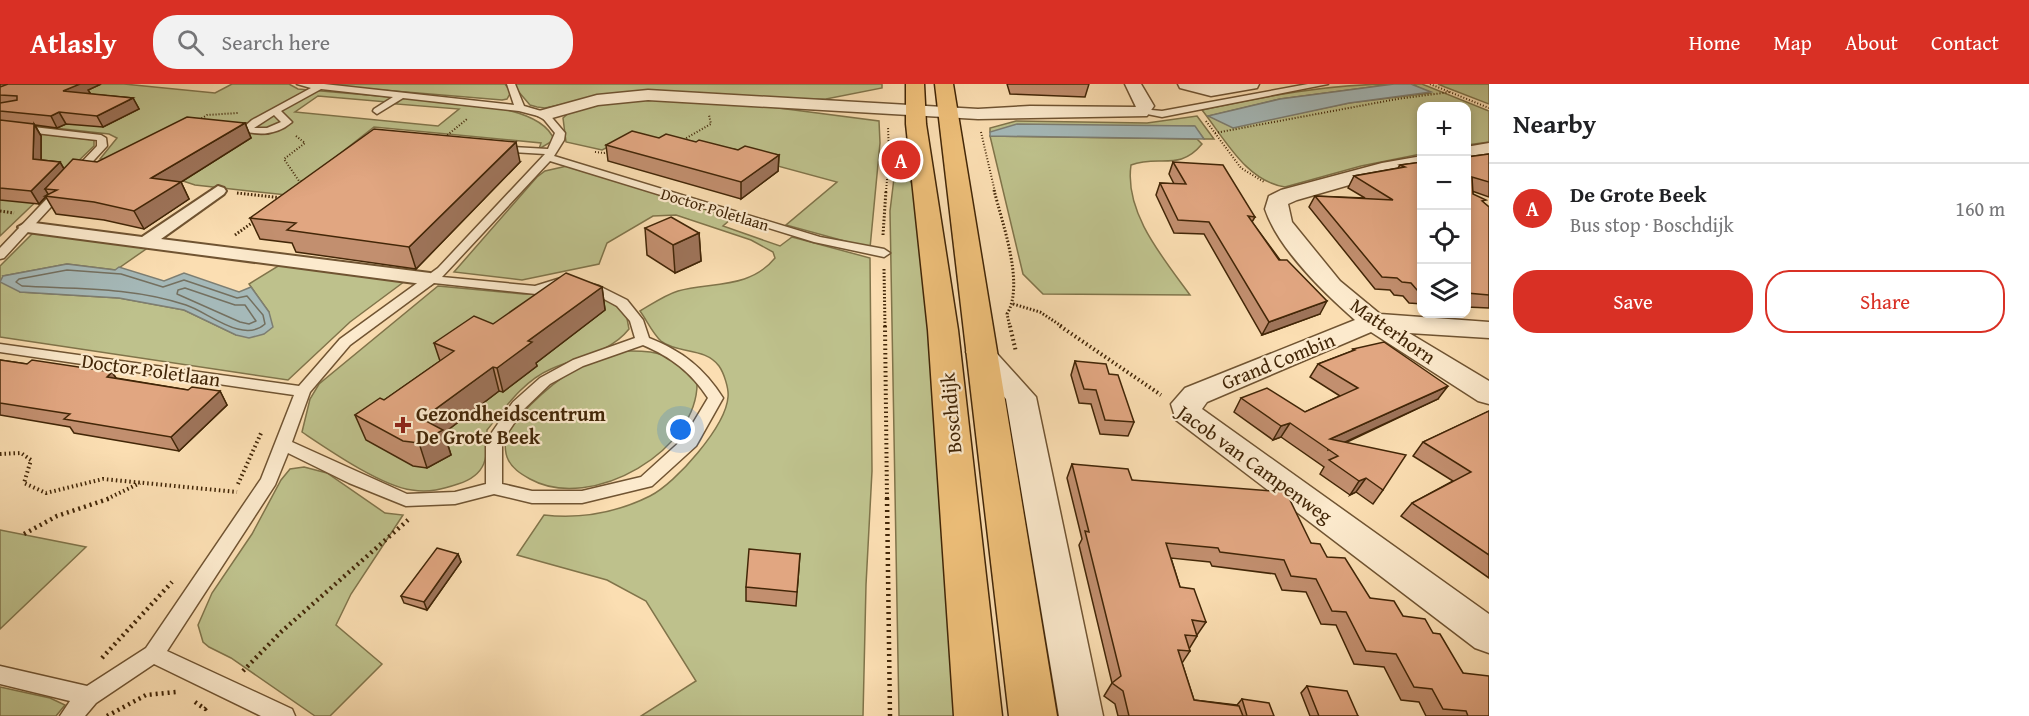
<!DOCTYPE html>
<html lang="en">
<head>
<meta charset="utf-8">
<style>
	body { margin:0; font-family:"Gentium Book Plus",serif; background:#f2f2f2; color:#202124 }
	.controls { position:absolute; right:18px; top:18px; display:grid; overflow:hidden; border-radius:12px; box-shadow:0 3px 9px #0003 }
	.controls button { width:54px; height:54px; display:grid; place-items:center; padding:0; border:0; border-bottom:2px solid #e0e0e0; background:#fff; color:#202124; font:30px sans-serif }
	.you { position:absolute; left:681px; top:346px; width:21px; height:21px; margin:-15px; border:4px solid #fff; border-radius:50%; background:#1a73e8; box-shadow:0 0 0 9px #1a73e833 }
	.badge { display:grid; place-items:center; width:39px; height:39px; border-radius:50%; background:#d93025; color:#fff; font-size:20px; font-weight:700 }
	.pin { position:absolute; translate:-50% -50%; border:3px solid #fff; box-shadow:0 2px 6px #0006 }
	.list { margin:0; padding:0; list-style:none }
	h2 { display:flex; justify-content:space-between; align-items:center; height:78px; margin:0; padding:0 24px; font-size:26px }
	h2 small { font-size:20px; font-weight:400; color:#757577 }
	.list li { display:grid; grid-template-columns:39px 1fr auto; gap:18px; align-items:center; box-sizing:border-box; height:90px; padding:0 24px; border-top:2px solid #e0e0e0 }
	.list b { display:block; font-size:22px; white-space:nowrap }
	.list p { margin:0; font-size:20px; white-space:nowrap; color:#757577 }
	.list em { font-size:20px; font-style:normal; color:#757577 }
	.actions { display:flex; gap:12px; padding:18px 24px }
	.actions a { flex:1; padding:14px 0; border:2px solid #d93025; border-radius:24px; text-align:center; font-size:21px; color:#d93025 }
	.actions .main { background:#d93025; color:#fff }
	.icon { flex:none; width:33px; height:33px; fill:none; stroke:currentColor; stroke-width:2; stroke-linecap:round; stroke-linejoin:round }
	.map { position:relative; flex:none; width:1489px; height:632px; overflow:hidden }
	header { display:flex; align-items:center; gap:36px; box-sizing:border-box; height:84px; padding:0 30px; background:#d93025; color:#fff }
	header strong { font-size:28px }
	nav { display:flex; gap:33px; margin-inline-start:auto; font-size:21px }
	.search { width:420px; height:54px; background:#f2f2f2; display:flex; align-items:center; gap:15px; box-sizing:border-box; padding:0 21px; border-radius:24px; color:#757577; font-size:22px }
	main { display:flex }
	aside { flex:1; background:#fff }
	.map>svg:first-child { display:block }
</style>
</head>
<body>
<header>
<strong>Atlasly</strong>
<div class="search"><svg class="icon" aria-label="search" viewBox="0 0 24 24"><circle cx="10" cy="10" r="6"/><path d="M15 15l6 6"/></svg>Search here</div>
<nav><a>Home</a><a>Map</a><a>About</a><a>Contact</a></nav>
</header>
<main>
<div class="map">
<svg width="1489" height="632" viewBox="0 0 1489 632">
	<rect width="100%" height="100%" fill="#fbdeb2"/>
	<filter id="stains"><feTurbulence type="fractalNoise" baseFrequency=".00333" numOctaves="4"/><feColorMatrix values="0 0 0 0 .2 0 0 0 0 .09 0 0 0 0 .02 0 0 0 .5 -.17"/></filter>
	<radialGradient id="worn" r=".72"><stop offset=".6" stop-color="#630" stop-opacity="0"/><stop offset="1" stop-color="#630" stop-opacity=".3"/></radialGradient>
	<g fill="#bec18c" stroke="#80744a" stroke-width="1.5">
		<path d="M42,0H124L215,9L232,0H289L298,5L391,13L387,18L318,12L295,28L438,42L459,25L396,20L402,14C439,18 541,17 554,56L539,65L541,59L374,43L287,111L195,101L180,96L153,81L100,75L117,54L109,50L0,38V12Z"/>
		<polygon points="310,0 505,0 511,8 507,15 502,16"/>
		<polygon points="512,0 882,0 882,4 826,15 583,16 545,24 537,23 530,21"/>
		<path d="M1394,0L1280,15L1209,32L1233,43L1349,19L1430,9L1412,0H1422L1489,27V58L1467,61L1466,22H1422L1421,70L1361,82L1285,103C1246,97 1225,55 1202,26C1266,12 1329,0 1394,0Z"/>
		<polygon points="1438,0 1489,0 1489,20 1445,3"/>
		<polygon points="638,14 763,22 879,37 880,59 870,164 786,141 837,98 682,56 619,58 602,66 566,58 563,34 573,25"/>
		<polygon points="1197,32 1214,55 1204,55 1194,42 990,48 990,44 1016,37 1147,39"/>
		<polygon points="0,45 94,56 94,62 0,152"/>
		<path d="M990,52L1197,55L1202,60C1179,88 1159,70 1131,81C1124,129 1164,175 1190,211L1043,210L1023,190Z"/>
		<path d="M567,82L583,84L732,134L723,142L780,162L792,153L870,174L872,387L866,501L863,632H641L696,597L646,517L607,496L517,471L544,431C581,435 616,429 650,412C676,399 726,342 728,313C729,305 724,289 719,282C705,263 678,270 661,257C653,250 646,235 640,227C652,220 665,211 678,207C711,198 750,205 775,174L773,168L751,156L676,131L653,132L607,159L599,180L522,196L454,188L537,93L545,87Z"/>
		<polygon points="895,86 905,86 913,102 928,223 958,632 899,632 890,127"/>
		<polygon points="33,149 149,163 116,186 67,180 3,192 20,208 119,214 184,226 236,251 269,228 249,200 283,179 405,197 350,238 288,296 0,253 0,182"/>
		<path d="M438,202L523,210L600,211L626,229L629,245C610,269 578,273 551,285C523,297 505,324 487,346C488,373 487,391 458,400C443,405 429,409 412,406C381,402 329,366 302,348L310,315L319,300Z"/>
		<path d="M626,267C664,266 669,272 697,295C701,366 591,429 530,395C521,390 511,384 507,373C505,368 505,360 505,355C519,326 560,291 590,277C601,272 615,270 626,267Z"/>
		<polygon points="304,383 327,389 385,429 403,431 351,510 336,541 382,580 330,632 315,632 231,574 209,563 203,558 198,541 212,509 252,450 281,396 290,385"/>
		<polygon points="0,446 86,463 0,545"/>
		<polygon points="0,603 50,614 65,621 56,632 0,632"/>
	</g>
	<g fill="#a5b9b9" stroke="#7d7e72" stroke-width="1.5">
		<polygon points="1394,0 1411,0 1431,8 1349,19 1233,44 1208,32 1280,15"/>
		<polygon points="1017,40 1195,42 1204,55 990,52 990,48"/>
		<polygon points="67,180 115,186 119,183 164,197 184,189 239,208 251,203 269,228 273,243 264,250 249,254 236,251 184,226 119,214 20,208 0,198 3,192"/>
	</g>
	<g fill="none" stroke-linecap="round" stroke-linejoin="round">
		<g stroke="#747060" stroke-width="1.5">
			<path d="M67,186L121,190L163,203L184,196L237,214L247,212L263,231L265,240C243,260 208,228 186,221C133,203 76,205 22,202L16,198L19,195Z"/>
			<polygon points="185,204 235,221 245,221 256,237 249,240 240,238 177,210 178,206"/>
		</g>
		<g stroke="#705432" stroke-width="3">
			<g id="service">
				<path d="M297,0H324L514,21L507,0H515L524,22L548,29L565,49L564,56L554,72L820,153L884,165L890,169L884,173L814,158L550,77L442,193L535,202L564,193L599,202L627,216L643,236L649,254C682,267 704,284 723,314L696,362L652,402L582,419H532L494,410L455,420L406,422L349,399L288,369L275,401L167,567L292,625L295,632H261L154,580L96,619L85,632H60L70,617L0,600V582L87,602L146,564L261,395L294,311L0,268V260L299,302L340,255L438,184L545,70L498,67L493,64L495,62L548,65L555,49L542,33L519,27L403,14L377,30L373,27L374,25L393,13L321,5L281,27L292,38C278,50 261,52 244,47V43L252,36L311,4ZM274,31L281,38L267,44H254ZM434,199L536,210L564,201L591,208L617,222L630,237L635,254L573,276L540,294L513,318L486,357V400L455,408L407,410L292,358L310,308L350,261ZM643,261C671,273 691,288 708,314L684,354L641,393L582,407H532L502,400V357L523,326L550,300L583,282Z"/>
				<polygon points="1308,0 1328,0 1162,33 1137,28 1141,25 1162,27"/>
				<polygon points="0,39 101,51 106,54 107,62 4,174 0,175 0,164 97,62 97,56 0,45"/>
			</g>
		</g>
		<g stroke="#705432" stroke-width="4">
			<polygon id="pedestrian" points="218,102 224,104 226,107 224,110 161,155 430,189 439,195 430,201 27,148 18,143 27,138 142,153"/>
		</g>
		<g stroke="#705432" stroke-width="3">
			<g id="minor">
				<polygon points="1125,0 1141,0 1154,22 1147,32 978,35 648,16 598,21 545,36 536,31 539,27 597,11 648,6 978,25 1030,22 1136,23"/>
				<polygon points="1178,0 1259,0 1257,4 1211,12 1180,4"/>
				<polygon points="1489,59 1489,71 1466,75 1466,63"/>
				<path d="M1422,72V84L1384,91L1297,116L1288,120L1292,138L1340,197L1380,230L1489,238V254L1409,249L1489,297V320L1478,317L1371,248L1207,318L1202,325L1489,530V569L1475,564L1176,336L1171,320L1185,304L1355,236C1324,209 1278,164 1265,125L1269,112L1281,106L1382,79Z"/>
				<polygon points="980,259 990,262 1036,313 1103,632 1059,632 1006,315 966,268 970,262"/>
			</g>
		</g>
		<g stroke="#422607" stroke-width="3">
			<g id="primary">
				<polygon points="906,0 924,0 926,40 958,246 1002,632 954,632 928,246 906,40"/>
				<polygon points="935,0 953,0 1057,632 1009,632"/>
			</g>
		</g>
		<g stroke="#422607" stroke-width="2" stroke-dasharray="1 2" stroke-linecap="butt">
			<polyline points="1430,0 1489,24"/>
			<polyline points="199,36 207,31 238,29"/>
			<polyline points="1206,37 1241,84 1264,98"/>
			<polyline points="981,48 995,108"/>
			<polyline points="1215,49 1397,15 1450,8"/>
			<polyline points="296,52 305,59 284,75 299,97 304,98"/>
			<polyline points="445,53 467,35"/>
			<polyline points="681,57 711,40 709,31"/>
			<polyline points="595,68 604,69 611,66"/>
			<polyline points="886,108 889,71 888,43"/>
		</g>
		<g stroke="#422607" stroke-width="3" stroke-dasharray="1.5 2" stroke-linecap="butt">
			<path d="M994,106C1002,139 1025,200 1007,230L1010,243"/>
			<polyline points="237,109 283,114"/>
			<polyline points="0,127 14,129"/>
			<polyline points="235,151 256,136"/>
			<polyline points="883,151 886,106"/>
			<polyline points="884,185 885,243"/>
			<polyline points="1013,220 1040,228 1063,243"/>
		</g>
		<g stroke="#422607" stroke-width="4" stroke-dasharray="1.5 3" stroke-linecap="butt">
			<polyline points="885,242 887,415"/>
			<polyline points="1010,242 1016,268"/>
			<polyline points="1060,242 1161,311"/>
			<polyline points="0,370 21,369 31,376 24,399 46,409 103,395 237,408"/>
			<polyline points="238,400 262,347"/>
			<polyline points="107,415 140,399"/>
		</g>
		<g stroke="#422607" stroke-width="4.5" stroke-dasharray="2 4" stroke-linecap="butt">
			<polyline points="887,414 890,632"/>
			<polyline points="24,450 57,432 111,414"/>
			<polyline points="102,574 172,498"/>
			<polyline points="243,587 281,548 408,436"/>
			<polyline points="195,618 205,625 208,622"/>
			<polyline points="107,632 146,611 176,608"/>
		</g>
		<use href="#service" fill="#fceacd" fill-rule="evenodd"/>
		<use href="#pedestrian" fill="#fceacd" fill-rule="evenodd"/>
		<use href="#minor" fill="#fceacd" fill-rule="evenodd"/>
		<use href="#primary" fill="#eebf79" fill-rule="evenodd"/>
	</g>
	<g fill="#c28f6f" stroke="#422607" stroke-width="1.5">
		<polygon points="0,0 101,0 88,6 90,9 88,10 133,14 139,25 103,43 66,40 57,44 35,41 41,52 41,76 60,78 64,85 97,78 245,39 251,54 181,98 189,115 144,145 104,136 56,130 46,113 39,120 0,116"/>
		<polygon points="1007,0 1089,0 1085,13 1010,10"/>
		<polygon points="659,54 696,58 738,66 779,71 778,87 741,115 608,77 606,61"/>
		<polygon points="1489,70 1489,113 1472,107 1473,110 1489,123 1489,224 1467,223 1467,73"/>
		<polygon points="520,78 416,185 296,168 292,159 260,155 250,134"/>
		<polygon points="1173,78 1255,133 1252,138 1320,230 1262,251 1204,150 1174,149 1156,111 1160,99 1174,100 1169,90"/>
		<polygon points="1422,78 1422,220 1409,219 1403,212 1394,211 1390,206 1375,205 1309,123 1315,112 1365,114 1348,104 1354,92 1398,84 1400,81"/>
		<polygon points="645,144 699,149 701,177 675,189 647,171"/>
		<polygon points="602,203 605,226 536,279 537,282 503,308 499,307 444,349 451,371 427,384 413,382 366,356 355,331 384,316 440,277 434,259 493,240"/>
		<polygon points="1353,265 1438,315 1345,359 1383,406 1373,420 1356,408 1350,411 1320,390 1324,383 1281,353 1273,356 1234,328 1241,314 1305,328 1340,312 1310,293 1318,280 1352,267"/>
		<polygon points="0,276 27,280 112,288 116,294 188,306 220,307 227,321 179,367 74,349 70,343 0,331"/>
		<polygon points="1075,277 1109,290 1134,338 1128,352 1100,350 1091,320 1079,319 1071,291"/>
		<polygon points="1489,327 1489,494 1401,432 1412,419 1453,397 1413,372 1423,358"/>
		<polygon points="1072,380 1132,396 1311,459 1327,473 1370,514 1433,549 1463,589 1489,632 1426,632 1419,618 1401,616 1384,583 1354,580 1336,541 1321,540 1306,508 1282,506 1275,490 1212,482 1210,478 1171,474 1180,503 1206,538 1197,551 1197,552 1189,565 1190,567 1182,579 1194,616 1237,621 1242,615 1274,632 1118,632 1115,620 1104,612 1112,599 1079,461 1082,455 1067,394"/>
		<polygon points="458,470 461,478 427,526 404,519 401,512"/>
		<polygon points="800,470 796,522 746,517 746,503"/>
		<polygon points="1307,602 1358,632 1310,632 1301,609"/>
	</g>
	<g fill="#9e745a" stroke="#422607" stroke-width="1.5">
		<polygon points="78,0 101,0 88,6 90,9 69,19 63,7"/>
		<polygon points="133,14 139,25 103,43 97,32"/>
		<polygon points="59,28 66,40 57,44 51,32"/>
		<polygon points="245,39 251,54 181,98 189,115 144,145 134,127 151,94"/>
		<polygon points="34,40 41,52 41,87 33,75"/>
		<polygon points="516,58 520,78 416,185 409,163"/>
		<polygon points="779,71 778,87 741,115 741,98"/>
		<polygon points="60,78 67,90 45,105 48,110 39,120 31,107"/>
		<polygon points="699,149 701,177 675,189 673,161"/>
		<polygon points="602,203 605,226 536,279 537,282 503,308 497,284 528,257"/>
		<polygon points="1327,217 1320,230 1262,251 1269,238"/>
		<polygon points="493,283 499,307 444,349 451,371 427,384 419,359 422,335"/>
		<polygon points="112,288 121,302 107,293"/>
		<polygon points="1448,302 1438,315 1328,366 1330,355"/>
		<polygon points="220,307 227,321 179,367 171,353"/>
		<polygon points="1290,339 1281,353 1273,356 1281,342"/>
		<polygon points="1366,394 1356,408 1350,411 1359,397"/>
		<polygon points="458,470 461,478 427,526 424,518"/>
	</g>
	<g fill="#e1a681" stroke="#422607" stroke-width="1.5">
		<polygon points="8,0 80,0 63,7 133,14 97,32 59,28 51,32 0,27 0,19 17,16 17,12 0,11 0,3"/>
		<polygon points="187,33 245,39 151,94 181,98 134,127 94,118 45,112 57,106 45,105 73,75 97,78"/>
		<polygon points="0,36 34,40 33,75 60,78 31,107 0,104"/>
		<polygon points="374,45 516,58 409,163 287,146 296,139 250,134"/>
		<polygon points="632,47 659,54 666,50 696,58 699,56 738,66 745,62 779,71 741,98 606,61"/>
		<polygon points="1489,70 1489,98 1472,93 1473,110 1486,116 1482,117 1489,123 1489,211 1467,209 1467,73"/>
		<polygon points="1173,78 1223,81 1255,133 1248,132 1279,176 1287,176 1327,217 1269,238 1209,138 1178,136 1160,99 1186,100"/>
		<polygon points="1422,78 1422,206 1417,206 1411,199 1402,198 1397,194 1382,193 1315,112 1393,116 1354,92 1405,83 1400,81"/>
		<polygon points="671,133 699,149 673,161 645,144"/>
		<polygon points="566,189 602,203 528,257 532,258 497,284 493,283 422,335 443,346 419,359 403,357 355,331 380,314 384,316 454,267 434,259 474,232 493,240"/>
		<polygon points="1384,258 1448,302 1330,355 1406,371 1383,406 1366,394 1359,397 1329,376 1338,372 1290,339 1281,342 1241,314 1267,304 1305,328 1358,304 1318,280 1355,266 1353,265"/>
		<polygon points="0,276 27,280 32,276 112,288 107,293 188,306 192,303 220,307 171,353 64,335 70,330 0,319"/>
		<polygon points="1075,277 1106,280 1109,290 1118,291 1134,338 1105,336 1096,306 1084,305"/>
		<polygon points="1489,327 1489,471 1412,419 1471,388 1423,358"/>
		<polygon points="1072,380 1128,385 1132,396 1286,408 1311,459 1320,460 1327,473 1345,474 1370,514 1394,517 1403,532 1425,535 1433,549 1440,550 1463,589 1489,592 1489,632 1468,632 1466,627 1443,625 1432,605 1414,603 1396,570 1366,567 1346,528 1332,527 1316,495 1291,492 1284,476 1220,468 1218,464 1166,459 1180,503 1194,505 1206,538 1192,536 1197,552 1185,551 1190,567 1178,566 1194,616 1239,622 1243,632 1129,632 1123,607 1112,599 1121,592 1085,447 1089,448"/>
		<polygon points="437,464 458,470 424,518 401,512"/>
		<polygon points="749,465 800,470 797,508 746,503"/>
		<polygon points="1307,602 1347,607 1358,632 1319,632"/>
		<polygon points="1242,615 1269,619 1274,632 1247,632"/>
	</g>
	<path fill="#8f2418" stroke="#fceacd" stroke-width="2" d="M400 332h6v6h6v6h-6v6h-6v-6h-6v-6h6z"/>
	<g text-anchor="middle" stroke-width="4.5" stroke-linejoin="round" paint-order="stroke">
		<g font-size="16" fill="#422607" stroke="#fceacd">
			<text transform="translate(715 125) rotate(17)" y="6">Doctor Poletlaan</text>
		</g>
		<g font-size="20" fill="#422607" stroke="#fceacd">
			<text transform="translate(1393 247) rotate(35)" y="7">Matterhorn</text>
			<text transform="translate(1278 277) rotate(-22)" y="7">Grand Combin</text>
			<text transform="translate(151 286) rotate(8)" y="7">Doctor Poletlaan</text>
			<text transform="translate(951 329) rotate(-95)" y="7">Boschdijk</text>
			<text transform="translate(1255 380) rotate(36)" y="7">Jacob van Campenweg</text>
		</g>
		<g font-size="20" font-weight="bold" fill="#422607" stroke="#fceacd" text-anchor="start">
			<text x="416" y="337">Gezondheidscentrum<tspan x="416" dy="23">De Grote Beek</tspan></text>
		</g>
	</g>
	<rect width="100%" height="100%" filter="url(#stains)"/>
	<rect width="100%" height="100%" fill="url(#worn)"/>
</svg>
<div class="controls">
<button>+</button>
<button>−</button>
<button><svg class="icon" aria-label="locate" viewBox="0 0 24 24"><circle cx="12" cy="12" r="6"/><path d="M12 2v4M12 18v4M2 12h4M18 12h4"/></svg></button>
<button><svg class="icon" aria-label="layers" viewBox="0 0 24 24"><path d="M12 4l9 5-9 5-9-5zM3 14l9 5 9-5"/></svg></button>
</div>
<div class="you"></div>
<div class="pin badge" style="left:901px;top:76px">A</div>
</div>
<aside>
<h2>Nearby<small></small></h2>
<ul class="list">
<li><span class="badge">A</span><div><b>De Grote Beek</b><p>Bus stop · Boschdijk</p></div><em>160 m</em></li>
</ul>
<div class="actions"><a class="main">Save</a><a>Share</a></div>
</aside>
</main>
</body>
</html>
